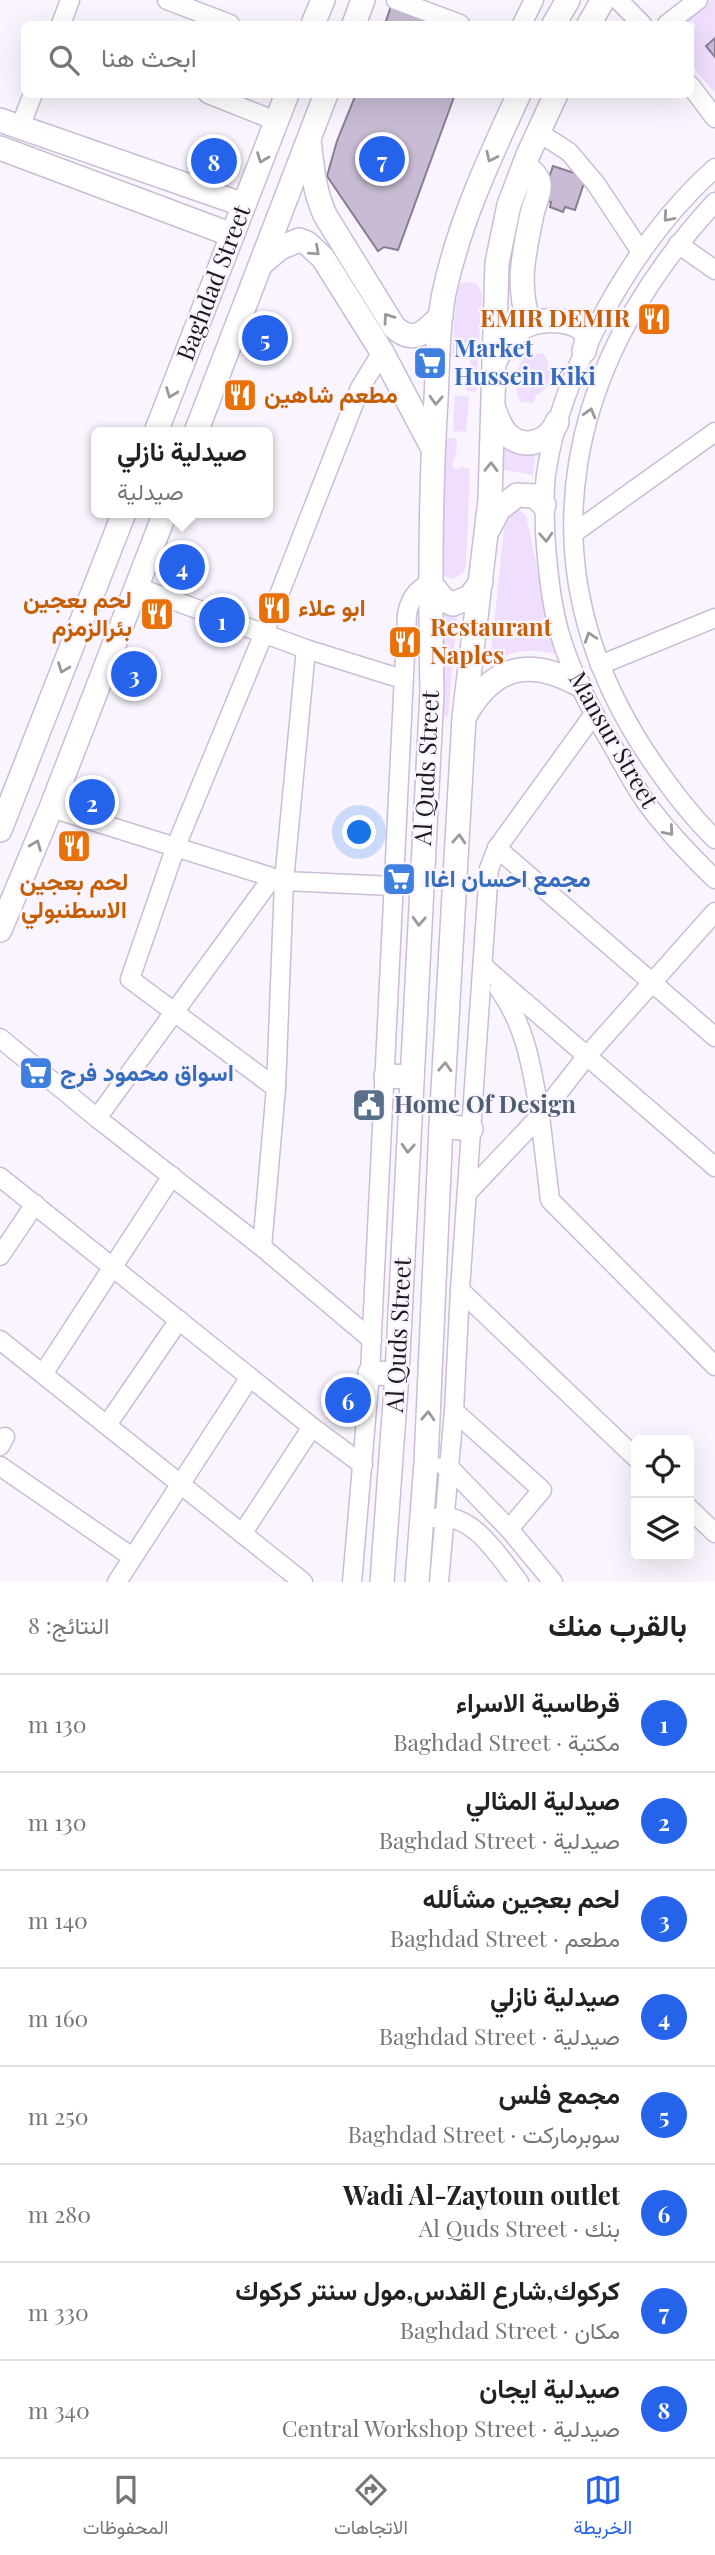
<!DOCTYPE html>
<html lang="ar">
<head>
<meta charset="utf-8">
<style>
	body { margin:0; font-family:"Playfair Display",Vazirmatn,serif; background:#f2f2f2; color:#222; direction:rtl }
	.controls { position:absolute; right:21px; bottom:21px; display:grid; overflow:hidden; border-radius:10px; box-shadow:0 7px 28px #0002 }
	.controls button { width:63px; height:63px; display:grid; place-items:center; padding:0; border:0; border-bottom:2px solid #e0e0e0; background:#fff; color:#222; font:35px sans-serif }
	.you { position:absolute; left:360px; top:833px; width:24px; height:24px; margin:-18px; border:5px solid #fff; border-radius:50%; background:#1a73e8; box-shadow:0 0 0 10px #1a73e833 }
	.badge { display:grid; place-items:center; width:46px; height:46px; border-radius:50%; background:#2563eb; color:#fff; font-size:23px; font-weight:700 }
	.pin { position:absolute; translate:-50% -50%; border:4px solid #fff; box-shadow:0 2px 7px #0006 }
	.popup { position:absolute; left:91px; top:427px; width:182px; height:91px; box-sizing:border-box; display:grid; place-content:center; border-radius:10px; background:#fff; filter:drop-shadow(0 2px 5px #0005); font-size:23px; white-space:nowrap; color:#767676 }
	.popup b { font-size:26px; color:#222 }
	.popup::after { content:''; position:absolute; left:50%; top:100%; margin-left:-14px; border:14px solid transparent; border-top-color:#fff }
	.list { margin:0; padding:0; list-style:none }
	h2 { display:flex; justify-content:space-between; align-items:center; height:91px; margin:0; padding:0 28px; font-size:30px }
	h2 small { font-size:23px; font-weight:400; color:#767676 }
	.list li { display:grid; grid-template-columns:46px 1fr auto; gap:21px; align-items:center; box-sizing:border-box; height:98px; padding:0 28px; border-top:2px solid #e0e0e0 }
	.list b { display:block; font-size:26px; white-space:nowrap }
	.list p { margin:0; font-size:23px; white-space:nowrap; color:#767676 }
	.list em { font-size:23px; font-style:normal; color:#767676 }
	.icon { flex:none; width:38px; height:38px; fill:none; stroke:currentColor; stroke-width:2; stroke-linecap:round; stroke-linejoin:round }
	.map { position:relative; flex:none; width:715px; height:1582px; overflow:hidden; direction:ltr }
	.search { position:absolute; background:#fff; box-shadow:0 7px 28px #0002; left:21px; right:21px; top:21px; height:77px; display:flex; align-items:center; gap:18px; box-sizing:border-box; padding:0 24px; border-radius:10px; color:#767676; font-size:26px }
	.sheet { height:875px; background:#fff }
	nav { display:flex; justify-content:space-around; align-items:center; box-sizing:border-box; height:98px; border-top:2px solid #e0e0e0; background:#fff; font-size:19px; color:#767676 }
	nav a { display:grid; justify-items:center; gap:4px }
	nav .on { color:#2563eb }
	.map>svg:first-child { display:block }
</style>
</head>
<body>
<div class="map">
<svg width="715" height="1582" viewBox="0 0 715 1582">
	<rect width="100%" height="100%" fill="#f9f4fe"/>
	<g fill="#efdefe">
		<polygon points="712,0 715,0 715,93 691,65 691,34 696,25 692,21 689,24 683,24 688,20 685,16 705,2"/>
		<polygon points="464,282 476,283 482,293 476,393 466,390 468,368 471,367 469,356 463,351 458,357 452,356 457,287"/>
		<path d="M528,352L544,354C551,367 555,388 537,394L533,403L521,402C512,383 515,369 528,352Z"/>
		<polygon points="455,395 469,397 466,432 453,431"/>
		<polygon points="446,438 456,438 457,448 452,467 456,470 462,467 470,469 466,565 463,573 453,579 443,576 440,573 442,461"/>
		<polygon points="502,445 536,450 533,475 499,469"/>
		<path d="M515,510H520L526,516L555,654C531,648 512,650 490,663L505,519L506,515Z"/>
		<polygon points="440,606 458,606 448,717 436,715"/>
	</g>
	<g fill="#c8bbd3" stroke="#897d94" stroke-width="2">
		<polygon points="393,0 460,24 385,24"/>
		<polygon points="715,38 715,57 706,46"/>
		<polygon points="356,94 448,94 454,97 398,250 384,247 378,251 327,176 337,141"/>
		<polygon points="553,166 586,177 575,210 565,207 563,212 550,207 551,202 542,199"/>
	</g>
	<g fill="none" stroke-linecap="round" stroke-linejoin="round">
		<g stroke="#cabdd5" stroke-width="21">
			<g id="minor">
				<polyline points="167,0 230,24"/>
				<polyline points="396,0 460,24"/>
				<polyline points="618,0 642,24"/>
				<polyline points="61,24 70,0"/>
				<polyline points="522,24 534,0"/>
				<polyline points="667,24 698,0"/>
				<polyline points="690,85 715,118"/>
				<polyline points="208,94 276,121"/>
				<polyline points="20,127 33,94"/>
				<polyline points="538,132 569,152 596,184 641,252"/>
				<path d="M715,168C666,212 628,266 598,324C574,370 555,417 547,468C543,489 545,510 545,531C547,564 550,599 559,631C571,674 592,711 615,750C626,770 637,791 651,809C670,834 692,857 715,879"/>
				<path d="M715,202C568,362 521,557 643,748C664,780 687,812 715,839"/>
				<polyline points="678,244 715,270"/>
				<polyline points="574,533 715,432"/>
				<polyline points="137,587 306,649 402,679"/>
				<polyline points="600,665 715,618"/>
				<polyline points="51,808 284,881 393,886"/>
				<polyline points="497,848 715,1037"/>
				<polyline points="715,912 586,1057 540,1116 550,1200 715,1366"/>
				<polyline points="483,966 715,1167"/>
				<polyline points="0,1038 97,1118 262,1247 372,1340"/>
				<polyline points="276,1088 130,979 176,846 264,633 360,388 382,352"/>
				<polyline points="97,1118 272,878"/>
				<polyline points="0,1177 312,1427 363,1465"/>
				<path d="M468,1192L540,1116C532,1070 527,1028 499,989"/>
				<polyline points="262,1247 276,1088 284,881 306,649"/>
				<polyline points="0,1256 35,1204"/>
				<polyline points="460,1290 636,1458"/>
				<polyline points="0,1340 303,1582"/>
				<polyline points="43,1374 172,1176"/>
				<polyline points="454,1411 542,1490 509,1529"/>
				<polyline points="107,1425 179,1320"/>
				<polyline points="0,1446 5,1437"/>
				<polyline points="0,1466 132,1557"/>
				<polyline points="444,1466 449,1467 509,1529 553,1582"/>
				<polyline points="689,1508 715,1533"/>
				<path d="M434,1518C472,1510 499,1557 519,1582"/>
				<polyline points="242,1534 312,1427"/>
				<polyline points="117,1582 250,1377"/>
				<path d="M352,1582L370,1373L407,614C410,599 416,590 430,583"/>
				<polyline points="439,1582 454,1411 460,1290 489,869 497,848 594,714"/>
			</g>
		</g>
		<g stroke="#cabdd5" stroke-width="26">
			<g id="major">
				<polyline points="313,24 323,0"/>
				<polyline points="354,24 363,0"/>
				<polyline points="554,24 568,0"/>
				<polyline points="589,24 603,0"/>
				<polyline points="0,120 244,205"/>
				<path d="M309,140C312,166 314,191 325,215L394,327C414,345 425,332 441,316"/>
				<polyline points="0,148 232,235"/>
				<path d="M524,165C531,171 540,177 539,187C539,195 534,205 532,214C524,254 516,283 529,323"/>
				<polyline points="261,264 280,248 299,240 307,243 323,258 382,352 432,447"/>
				<path d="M494,363C509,333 526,317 560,321C573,323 582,326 588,337L584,351"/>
				<path d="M494,409C497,418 500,427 507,434C523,451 549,442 557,422"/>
				<polyline points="156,432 287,94"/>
				<polyline points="196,432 326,94"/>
				<polyline points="489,528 499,509 517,495 535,496 544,505"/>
				<polyline points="430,583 444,600 453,604 470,597 481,582"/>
				<path d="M466,714C494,665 530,658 578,684"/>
				<polyline points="0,830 124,513"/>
				<polyline points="0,930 51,808 165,513"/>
				<polyline points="386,1076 412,1077"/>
				<polyline points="441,1126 471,1129"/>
				<polyline points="370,1373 397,1374"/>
				<path d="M382,1582L397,1374L432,692C430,595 430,497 436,399C438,364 437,328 444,293C459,223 489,159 519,94"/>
				<polyline points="417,1582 426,1463 441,1126 464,717 490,500 497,263 509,205 528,155 556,94"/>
			</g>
		</g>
		<use href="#minor" stroke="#fff" stroke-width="18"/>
		<use href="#major" stroke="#fff" stroke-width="23"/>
	</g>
	<defs><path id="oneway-chevron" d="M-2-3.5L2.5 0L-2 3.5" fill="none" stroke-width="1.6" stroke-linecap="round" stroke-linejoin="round" transform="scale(1.75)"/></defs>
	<g stroke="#99989b">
		<use href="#oneway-chevron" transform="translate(491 157) rotate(115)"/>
		<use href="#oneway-chevron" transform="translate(262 158) rotate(111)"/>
		<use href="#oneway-chevron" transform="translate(668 217) rotate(131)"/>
		<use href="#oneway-chevron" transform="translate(315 251) rotate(42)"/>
		<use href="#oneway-chevron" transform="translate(388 318) rotate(-125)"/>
		<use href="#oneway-chevron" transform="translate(171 393) rotate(111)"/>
		<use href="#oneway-chevron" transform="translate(436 400) rotate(93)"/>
		<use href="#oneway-chevron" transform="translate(590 413) rotate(-74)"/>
		<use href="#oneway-chevron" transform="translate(491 467) rotate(-89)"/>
		<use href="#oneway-chevron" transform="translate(546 537) rotate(87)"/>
		<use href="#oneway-chevron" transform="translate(590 637) rotate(-109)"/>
		<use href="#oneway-chevron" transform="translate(63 668) rotate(111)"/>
		<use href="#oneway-chevron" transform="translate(669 831) rotate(49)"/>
		<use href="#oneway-chevron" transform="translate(459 839) rotate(-86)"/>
		<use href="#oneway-chevron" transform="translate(36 845) rotate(-68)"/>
		<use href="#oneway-chevron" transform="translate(419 921) rotate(93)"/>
		<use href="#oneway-chevron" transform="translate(445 1067) rotate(-87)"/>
		<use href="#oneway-chevron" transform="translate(408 1148) rotate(93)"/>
		<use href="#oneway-chevron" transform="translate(428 1416) rotate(-87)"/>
	</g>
	<defs>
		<g id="restaurant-square" transform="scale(1.75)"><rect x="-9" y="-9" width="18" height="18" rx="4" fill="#e8710a" stroke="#f9f4fe"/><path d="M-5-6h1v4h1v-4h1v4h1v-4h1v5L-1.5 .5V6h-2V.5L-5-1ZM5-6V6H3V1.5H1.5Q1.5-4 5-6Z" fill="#fff"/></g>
		<g id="supermarket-square" transform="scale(1.75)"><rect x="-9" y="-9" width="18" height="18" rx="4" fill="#3f7fe0" stroke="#f9f4fe"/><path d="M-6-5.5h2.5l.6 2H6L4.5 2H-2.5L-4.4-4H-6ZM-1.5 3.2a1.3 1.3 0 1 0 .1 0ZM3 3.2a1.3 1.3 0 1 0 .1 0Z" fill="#fff"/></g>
		<g id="civic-square" transform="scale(1.75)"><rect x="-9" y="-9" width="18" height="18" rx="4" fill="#5c6f8a" stroke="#f9f4fe"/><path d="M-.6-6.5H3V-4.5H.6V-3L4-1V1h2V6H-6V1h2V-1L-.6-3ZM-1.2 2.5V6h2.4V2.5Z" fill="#fff"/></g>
	</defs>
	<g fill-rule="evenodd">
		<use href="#restaurant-square" x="654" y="319"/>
		<use href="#supermarket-square" x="430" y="363"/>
		<use href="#restaurant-square" x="240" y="395"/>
		<use href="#restaurant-square" x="274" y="608"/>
		<use href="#restaurant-square" x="157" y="614"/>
		<use href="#restaurant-square" x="405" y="642"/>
		<use href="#restaurant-square" x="74" y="846"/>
		<use href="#supermarket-square" x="399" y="879"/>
		<use href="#supermarket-square" x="36" y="1073"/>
		<use href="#civic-square" x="369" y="1105"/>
	</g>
	<g text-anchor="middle" stroke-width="5" stroke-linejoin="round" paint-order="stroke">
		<g font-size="24" fill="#1d1921" stroke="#f9f4fe">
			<text transform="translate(214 283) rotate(-69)" y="8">Baghdad Street</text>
			<text transform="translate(613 740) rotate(60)" y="8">Mansur Street</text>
			<text transform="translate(427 768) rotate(-87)" y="8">Al Quds Street</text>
			<text transform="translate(399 1335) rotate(-87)" y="8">Al Quds Street</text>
		</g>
		<g font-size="24" font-weight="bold" fill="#c56008" stroke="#f9f4fe" text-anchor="start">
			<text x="630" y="327" text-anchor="end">EMIR DEMIR</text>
			<text x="264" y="403">مطعم شاهين</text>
			<text x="132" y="608" text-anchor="end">لحم بعجين<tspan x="132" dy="28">بئرالزمزم</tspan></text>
			<text x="298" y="616">ابو علاء</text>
			<text x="430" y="636">Restaurant<tspan x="430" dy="28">Naples</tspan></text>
			<text x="74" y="890" text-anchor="middle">لحم بعجين<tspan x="74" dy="28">الاسطنبولي</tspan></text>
		</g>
		<g font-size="24" font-weight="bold" fill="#366cbe" stroke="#f9f4fe" text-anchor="start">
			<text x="454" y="357">Market<tspan x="454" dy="28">Hussein Kiki</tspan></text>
			<text x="424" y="887">مجمع احسان اغاا</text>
			<text x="60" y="1081">اسواق محمود فرج</text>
		</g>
		<g font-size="24" font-weight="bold" fill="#4e5e75" stroke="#f9f4fe" text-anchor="start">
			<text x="394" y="1113">Home Of Design</text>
		</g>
	</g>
</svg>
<div class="controls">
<button><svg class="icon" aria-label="locate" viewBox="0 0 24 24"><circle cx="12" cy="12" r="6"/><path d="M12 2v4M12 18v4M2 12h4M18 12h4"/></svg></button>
<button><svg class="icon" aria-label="layers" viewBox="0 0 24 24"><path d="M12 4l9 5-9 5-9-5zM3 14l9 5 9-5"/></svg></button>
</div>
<div class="you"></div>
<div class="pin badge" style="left:222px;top:620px">1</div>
<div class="pin badge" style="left:92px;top:802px">2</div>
<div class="pin badge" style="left:134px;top:674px">3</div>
<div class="pin badge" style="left:182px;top:567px">4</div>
<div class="popup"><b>صيدلية نازلي</b>صيدلية</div>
<div class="pin badge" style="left:265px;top:338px">5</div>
<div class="pin badge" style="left:348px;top:1400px">6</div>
<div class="pin badge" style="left:382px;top:159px">7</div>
<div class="pin badge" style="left:214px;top:161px">8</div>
<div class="search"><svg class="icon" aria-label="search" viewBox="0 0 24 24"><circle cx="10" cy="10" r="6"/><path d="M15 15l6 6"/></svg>ابحث هنا</div>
</div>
<section class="sheet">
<h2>بالقرب منك<small>النتائج: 8</small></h2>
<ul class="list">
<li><span class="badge">1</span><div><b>قرطاسية الاسراء</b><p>مكتبة · Baghdad Street</p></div><em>130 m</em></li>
<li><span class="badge">2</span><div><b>صيدلية المثالي</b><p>صيدلية · Baghdad Street</p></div><em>130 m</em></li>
<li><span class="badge">3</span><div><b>لحم بعجين مشألله</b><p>مطعم · Baghdad Street</p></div><em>140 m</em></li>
<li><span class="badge">4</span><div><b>صيدلية نازلي</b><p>صيدلية · Baghdad Street</p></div><em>160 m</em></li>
<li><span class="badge">5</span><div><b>مجمع فلس</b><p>سوبرماركت · Baghdad Street</p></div><em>250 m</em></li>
<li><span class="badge">6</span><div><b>Wadi Al-Zaytoun outlet</b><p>بنك · Al Quds Street</p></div><em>280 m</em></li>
<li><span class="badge">7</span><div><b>كركوك,شارع القدس,مول سنتر كركوك</b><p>مكان · Baghdad Street</p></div><em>330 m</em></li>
<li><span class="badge">8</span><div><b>صيدلية ايجان</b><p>صيدلية · Central Workshop Street</p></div><em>340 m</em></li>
</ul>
</section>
<nav>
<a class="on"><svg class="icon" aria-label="map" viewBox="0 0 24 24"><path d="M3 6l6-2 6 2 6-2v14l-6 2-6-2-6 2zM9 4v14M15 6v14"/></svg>الخريطة</a>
<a><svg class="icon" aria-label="directions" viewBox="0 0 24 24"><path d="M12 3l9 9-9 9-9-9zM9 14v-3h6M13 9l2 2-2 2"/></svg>الاتجاهات</a>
<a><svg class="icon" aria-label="saved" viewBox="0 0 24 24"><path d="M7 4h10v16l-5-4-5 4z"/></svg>المحفوظات</a>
</nav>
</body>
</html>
